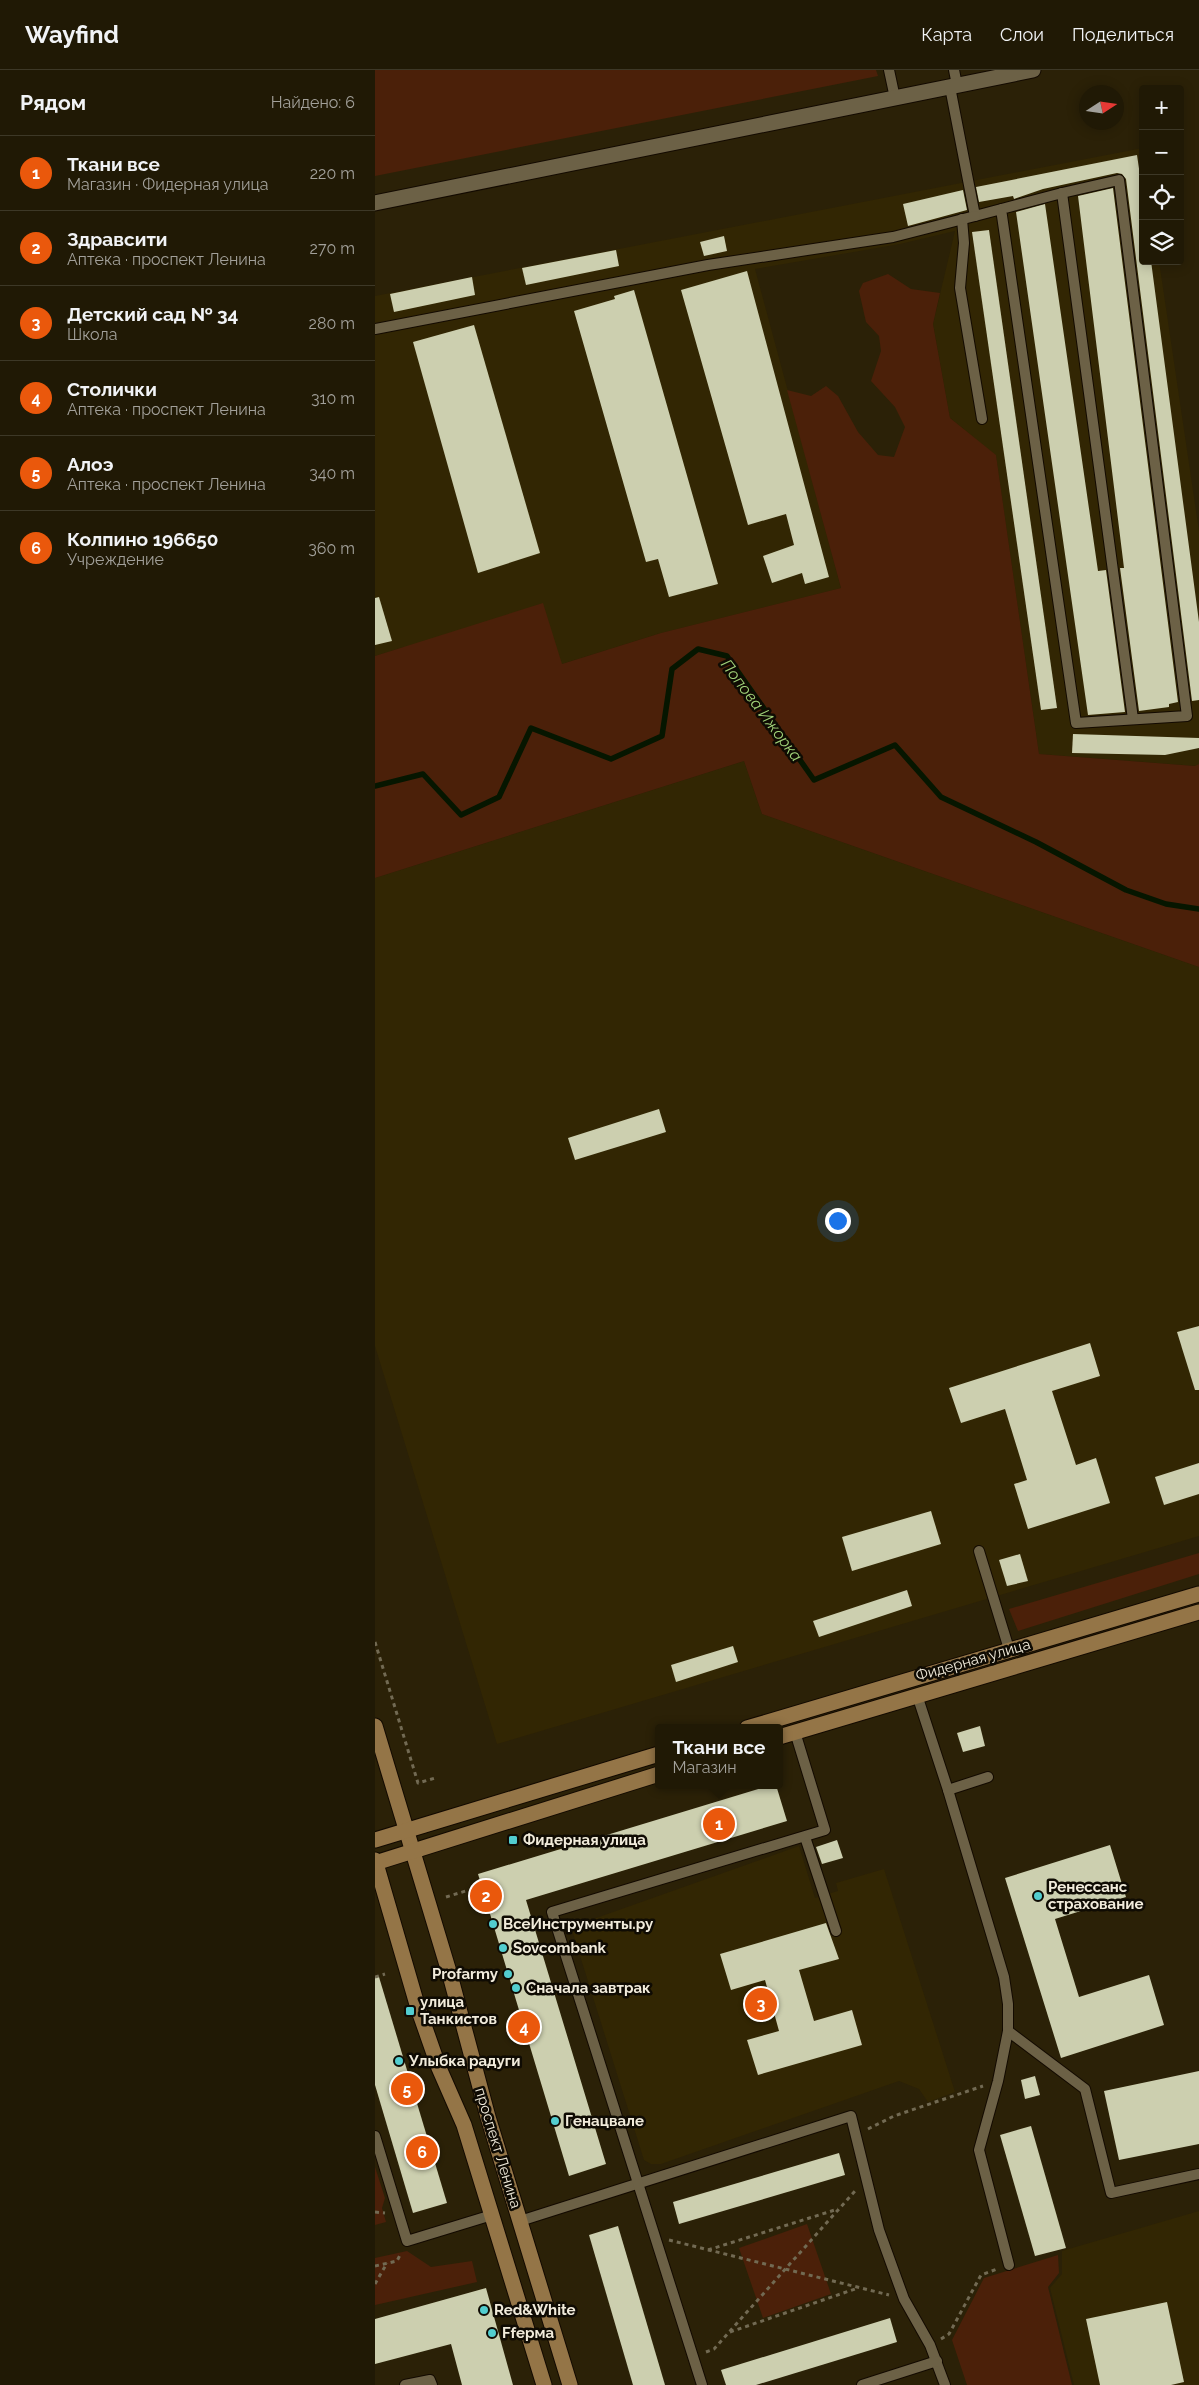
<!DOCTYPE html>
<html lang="ru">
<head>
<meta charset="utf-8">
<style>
	body { margin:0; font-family:Raleway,sans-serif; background:#2d2613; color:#f1f3f6 }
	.controls { position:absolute; right:15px; top:15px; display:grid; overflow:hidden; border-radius:5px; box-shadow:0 2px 12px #0003 }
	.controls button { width:45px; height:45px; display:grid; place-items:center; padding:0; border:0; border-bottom:1px solid #3d3827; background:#201905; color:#f1f3f6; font:25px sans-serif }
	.compass { position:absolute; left:704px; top:15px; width:45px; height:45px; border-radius:50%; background:#201905; box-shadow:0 2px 12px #0003; rotate:78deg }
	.you { position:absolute; left:462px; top:1150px; width:18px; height:18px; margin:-12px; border:4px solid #fff; border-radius:50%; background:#1a73e8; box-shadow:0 0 0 8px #1a73e833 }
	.badge { display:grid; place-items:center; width:32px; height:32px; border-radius:50%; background:#ea580c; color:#fff; font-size:16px; font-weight:700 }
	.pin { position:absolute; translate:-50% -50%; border:2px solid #fff; box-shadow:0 1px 5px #0006 }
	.popup { position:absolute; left:280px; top:1654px; width:128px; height:65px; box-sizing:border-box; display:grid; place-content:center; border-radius:5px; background:#201905; filter:drop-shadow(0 1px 4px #0005); font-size:16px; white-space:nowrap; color:#a2a09a }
	.popup b { font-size:19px; color:#f1f3f6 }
	.popup::after { content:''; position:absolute; left:50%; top:100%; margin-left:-10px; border:10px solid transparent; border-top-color:#201905 }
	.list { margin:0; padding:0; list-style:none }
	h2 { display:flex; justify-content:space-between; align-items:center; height:65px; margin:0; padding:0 20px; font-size:21px }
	h2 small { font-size:16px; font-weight:400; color:#a2a09a }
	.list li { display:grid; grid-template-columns:32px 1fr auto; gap:15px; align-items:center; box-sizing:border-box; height:75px; padding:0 20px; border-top:1px solid #3d3827 }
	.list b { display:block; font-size:19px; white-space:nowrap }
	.list p { margin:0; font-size:16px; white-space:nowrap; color:#a2a09a }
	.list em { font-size:16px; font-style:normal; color:#a2a09a }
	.icon { flex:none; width:28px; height:28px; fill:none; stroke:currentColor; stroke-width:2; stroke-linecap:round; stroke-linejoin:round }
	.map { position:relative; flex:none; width:824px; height:2315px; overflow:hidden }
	header { display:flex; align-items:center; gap:30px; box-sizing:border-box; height:70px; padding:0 25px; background:#201905; border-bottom:1px solid #3d3827 }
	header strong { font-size:24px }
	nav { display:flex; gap:28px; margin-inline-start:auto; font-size:18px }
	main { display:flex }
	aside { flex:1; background:#201905 }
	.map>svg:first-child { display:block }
</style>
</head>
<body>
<header>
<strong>Wayfind</strong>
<nav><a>Карта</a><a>Слои</a><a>Поделиться</a></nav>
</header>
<main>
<aside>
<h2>Рядом<small>Найдено: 6</small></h2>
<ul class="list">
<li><span class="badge">1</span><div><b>Ткани все</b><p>Магазин · Фидерная улица</p></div><em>220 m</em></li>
<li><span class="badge">2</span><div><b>Здравсити</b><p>Аптека · проспект Ленина</p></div><em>270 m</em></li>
<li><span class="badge">3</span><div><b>Детский сад № 34</b><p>Школа</p></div><em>280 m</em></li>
<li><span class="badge">4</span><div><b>Столички</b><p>Аптека · проспект Ленина</p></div><em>310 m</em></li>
<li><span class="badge">5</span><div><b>Алоэ</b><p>Аптека · проспект Ленина</p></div><em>340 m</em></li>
<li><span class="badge">6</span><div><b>Колпино 196650</b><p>Учреждение</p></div><em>360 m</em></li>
</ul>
</aside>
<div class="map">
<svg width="824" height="2315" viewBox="0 0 824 2315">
	<rect width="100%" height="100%" fill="#2b2107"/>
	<g fill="#322603">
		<polygon points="768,78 768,191 784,191 824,461 824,694 821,696 664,684 621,386 575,348 558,254 580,161 525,174 380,199 466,518 286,563 187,594 29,577 0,586 0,226"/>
		<polygon points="369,691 387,744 824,897 824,1466 122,1674 0,1276 0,808"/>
		<polygon points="424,1776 440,1828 463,1821 461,1813 509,1799 580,2022 553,2032 544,2019 524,2011 286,2094 276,2094 269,2090 196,1857"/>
		<polygon points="824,2141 824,2315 699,2315 675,2218 687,2204 687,2181"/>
	</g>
	<g fill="#4b2009">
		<polygon points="0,0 501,0 503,6 0,106"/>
		<polygon points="513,204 536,219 565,223 558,254 575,348 621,385 664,684 820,696 824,694 824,897 387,744 369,691 0,808 0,586 168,533 187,594 286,563 466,518 412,320 436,326 451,316 463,326 483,362 503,385 519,387 530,357 520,337 496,311 506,281 504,266 491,252 484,221 488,213"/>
		<polygon points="824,1483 824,1504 643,1561 634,1539"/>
		<polygon points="0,2097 10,2128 7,2138 11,2152 0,2155"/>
		<polygon points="432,2154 456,2224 388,2248 364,2178"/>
		<polygon points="32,2181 56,2197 97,2191 102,2212 0,2235 0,2188"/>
		<polygon points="683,2185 684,2203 673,2217 697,2315 592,2315 577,2270 609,2208"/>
	</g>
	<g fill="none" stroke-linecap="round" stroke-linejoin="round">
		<polyline stroke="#061600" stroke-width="5.5" points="0,716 48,704 86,745 124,727 156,658 236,689 287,666 297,599 323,579 352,586 439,710 520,675 566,727 661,772 751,820 791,834 824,839"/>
	</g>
	<g fill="#cccfaf">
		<polygon points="762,85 768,126 768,191 776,191 824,552 824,630 817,631 751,109 747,104 742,103 668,119 639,129 638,126 604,132 601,117"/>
		<polygon points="738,118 803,632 794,634 794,637 764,641 745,498 749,498 703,126"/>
		<polygon points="588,120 592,140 533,156 528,134"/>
		<polygon points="670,134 723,501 731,500 750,642 713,645 641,142"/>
		<polygon points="614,160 682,638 666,640 597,162"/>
		<polygon points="349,166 352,181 329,186 325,172"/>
		<polygon points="241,180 244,196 151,215 147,198"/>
		<polygon points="372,201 454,507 430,514 427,503 397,513 388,486 419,475 411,444 373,455 306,220"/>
		<polygon points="97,207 100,225 19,242 15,224"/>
		<polygon points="259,220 343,514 294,527 283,489 271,492 199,241 240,229 239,226"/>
		<polygon points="99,255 165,483 103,503 38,272"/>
		<polygon points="4,527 17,571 0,575 0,528"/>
		<polygon points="698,664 824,668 824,678 790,685 697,683"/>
		<polygon points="284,1039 291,1062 200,1090 193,1068"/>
		<polygon points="824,1256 824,1320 820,1320 802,1262"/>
		<polygon points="715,1273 725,1306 677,1321 701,1395 721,1388 735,1433 653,1459 639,1414 652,1410 630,1339 586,1353 574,1318"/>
		<polygon points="824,1393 824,1424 789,1435 780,1407"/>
		<polygon points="556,1441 566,1474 477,1501 467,1467"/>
		<polygon points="645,1484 653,1511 632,1516 624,1490"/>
		<polygon points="532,1520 537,1536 444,1567 438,1551"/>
		<polygon points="358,1576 363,1592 301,1612 296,1595"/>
		<polygon points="605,1656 610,1676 588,1682 582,1663"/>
		<polygon points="396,1715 401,1715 412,1751 151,1830 231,2094 194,2106 103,1804"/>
		<polygon points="462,1770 468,1788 447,1794 441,1777"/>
		<polygon points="735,1775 751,1827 680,1849 704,1927 774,1905 789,1955 686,1988 630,1808"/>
		<polygon points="451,1853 464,1889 424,1900 439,1951 477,1940 487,1975 383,2005 372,1970 404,1961 390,1910 356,1920 345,1884"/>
		<polygon points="0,1907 4,1907 72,2133 38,2143 0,2015"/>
		<polygon points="824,2001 824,2074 744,2090 729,2021"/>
		<polygon points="660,2006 665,2025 650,2029 646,2010"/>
		<polygon points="656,2056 691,2178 660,2186 625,2065"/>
		<polygon points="464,2083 470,2105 304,2154 298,2132"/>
		<polygon points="243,2156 290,2315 258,2315 214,2165"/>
		<polygon points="111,2218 138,2315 87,2315 76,2274 0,2294 0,2249"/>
		<polygon points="792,2232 809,2312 796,2315 725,2315 711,2249"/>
		<polygon points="515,2248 522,2272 381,2315 351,2315 346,2300"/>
	</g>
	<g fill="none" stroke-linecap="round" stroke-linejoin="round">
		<g stroke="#130a00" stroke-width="12">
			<g id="lane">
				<polyline points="514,0 520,28"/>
				<polyline points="579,0 582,15"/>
				<polyline points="575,17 600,146 687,123 744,110 812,646 701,653 626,139"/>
				<polyline points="687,123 758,649"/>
				<polyline points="587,149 589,173 585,218 607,349"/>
				<polyline points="0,259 333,195 518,167 600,146"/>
				<polyline points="604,1481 634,1579"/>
				<polyline points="542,1625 573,1720 629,1907 633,1934 633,1961 623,2011 604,2080 634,2195"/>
				<polyline points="573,1720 613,1707"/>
				<polyline points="430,1767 461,1861"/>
				<polyline points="633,1961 710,2019 736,2123 824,2104"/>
				<polyline points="0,2066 32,2171 117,2145"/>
				<polyline points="145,2151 476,2046 504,2160 529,2229 555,2275 570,2315"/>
				<polyline points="30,2315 55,2310 57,2315"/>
				<polyline points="327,2315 177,1842 450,1760 420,1662"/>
				<polyline points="487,2315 562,2291"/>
			</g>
		</g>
		<g stroke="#130a00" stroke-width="17">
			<polyline id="street" points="0,133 658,0"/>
		</g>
		<g stroke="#130a00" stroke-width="17">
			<g id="secondary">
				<polyline points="0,1656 75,1905 113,2047 195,2315"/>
				<polyline points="372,1658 824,1524"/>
				<polyline points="404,1667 824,1542"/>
				<polyline points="0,1770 284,1684"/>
				<polyline points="0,1790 43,1938 64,1998 89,2055 169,2315"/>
				<polyline points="0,1793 284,1704"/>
			</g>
		</g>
		<g stroke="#726a53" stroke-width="3" stroke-dasharray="4 4" stroke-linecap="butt">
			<polyline points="0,1572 43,1713 60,1708"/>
			<polyline points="197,1770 199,1775"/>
			<polyline points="71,1827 94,1820"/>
			<polyline points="0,1907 10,1904"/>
			<polyline points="493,2059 519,2046 608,2016"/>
			<polyline points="0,2142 10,2143"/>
			<polyline points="294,2170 514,2225"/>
			<polyline points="333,2180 463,2139"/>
			<polyline points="0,2196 22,2191 26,2183"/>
			<polyline points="0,2214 12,2193"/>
			<polyline points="355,2262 483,2218"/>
			<polyline points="566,2269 574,2264 606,2205 622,2199"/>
			<polyline points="331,2282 339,2279 480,2121"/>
		</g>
		<use href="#lane" stroke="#6c6146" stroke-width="10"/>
		<use href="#street" stroke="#6c6146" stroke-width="15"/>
		<use href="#secondary" stroke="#947547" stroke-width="15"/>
	</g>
	<g fill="#52cdcf" stroke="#0f0b03" stroke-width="2">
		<rect x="133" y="1765" width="10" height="10" rx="2.5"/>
		<circle cx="663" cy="1826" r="5"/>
		<circle cx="118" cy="1854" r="5"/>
		<circle cx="128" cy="1878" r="5"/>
		<circle cx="133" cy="1904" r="5"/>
		<circle cx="141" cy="1918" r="5"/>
		<rect x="30" y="1936" width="10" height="10" rx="2.5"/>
		<circle cx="24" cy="1991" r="5"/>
		<circle cx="180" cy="2051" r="5"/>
		<circle cx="109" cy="2240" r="5"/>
		<circle cx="117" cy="2263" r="5"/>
	</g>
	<g text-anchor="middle" stroke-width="5" stroke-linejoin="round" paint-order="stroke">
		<g font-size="15" fill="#f1ebdb" stroke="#0f0b03">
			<text transform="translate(598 1590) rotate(-16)" y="5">Фидерная улица</text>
			<text transform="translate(123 2078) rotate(73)" y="5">проспект Ленина</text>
		</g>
		<g font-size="15" font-weight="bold" fill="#f1ebdb" stroke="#0f0b03" text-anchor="start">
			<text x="148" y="1775">Фидерная улица</text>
			<text x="673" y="1822">Ренессанс<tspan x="673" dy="17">страхование</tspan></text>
			<text x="128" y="1859">ВсеИнструменты.ру</text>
			<text x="138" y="1883">Sovcombank</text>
			<text x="123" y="1909" text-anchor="end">Profarmy</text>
			<text x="151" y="1923">Сначала завтрак</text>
			<text x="45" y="1937">улица<tspan x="45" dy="17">Танкистов</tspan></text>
			<text x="34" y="1996">Улыбка радуги</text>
			<text x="190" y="2056">Генацвале</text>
			<text x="119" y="2245">Red&amp;White</text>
			<text x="127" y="2268">Ffерма</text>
		</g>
		<g font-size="16" font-style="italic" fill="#a2d379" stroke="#0f0b03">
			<text transform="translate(387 640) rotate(53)" y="6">Попова Ижорка</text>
		</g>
	</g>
</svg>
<div class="controls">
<button>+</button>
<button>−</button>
<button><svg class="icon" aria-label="locate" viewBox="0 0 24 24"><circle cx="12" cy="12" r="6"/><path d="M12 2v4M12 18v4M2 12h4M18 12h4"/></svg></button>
<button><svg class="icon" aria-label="layers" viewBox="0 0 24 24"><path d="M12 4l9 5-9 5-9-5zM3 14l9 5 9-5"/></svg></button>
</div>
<svg class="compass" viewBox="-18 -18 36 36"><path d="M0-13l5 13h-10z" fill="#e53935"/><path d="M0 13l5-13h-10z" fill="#a2a09a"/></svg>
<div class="you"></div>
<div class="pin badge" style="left:344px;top:1754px">1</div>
<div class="popup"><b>Ткани все</b>Магазин</div>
<div class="pin badge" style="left:111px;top:1826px">2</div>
<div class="pin badge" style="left:386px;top:1934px">3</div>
<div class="pin badge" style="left:149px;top:1957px">4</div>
<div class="pin badge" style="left:32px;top:2019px">5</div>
<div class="pin badge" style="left:47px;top:2082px">6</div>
</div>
</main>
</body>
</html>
